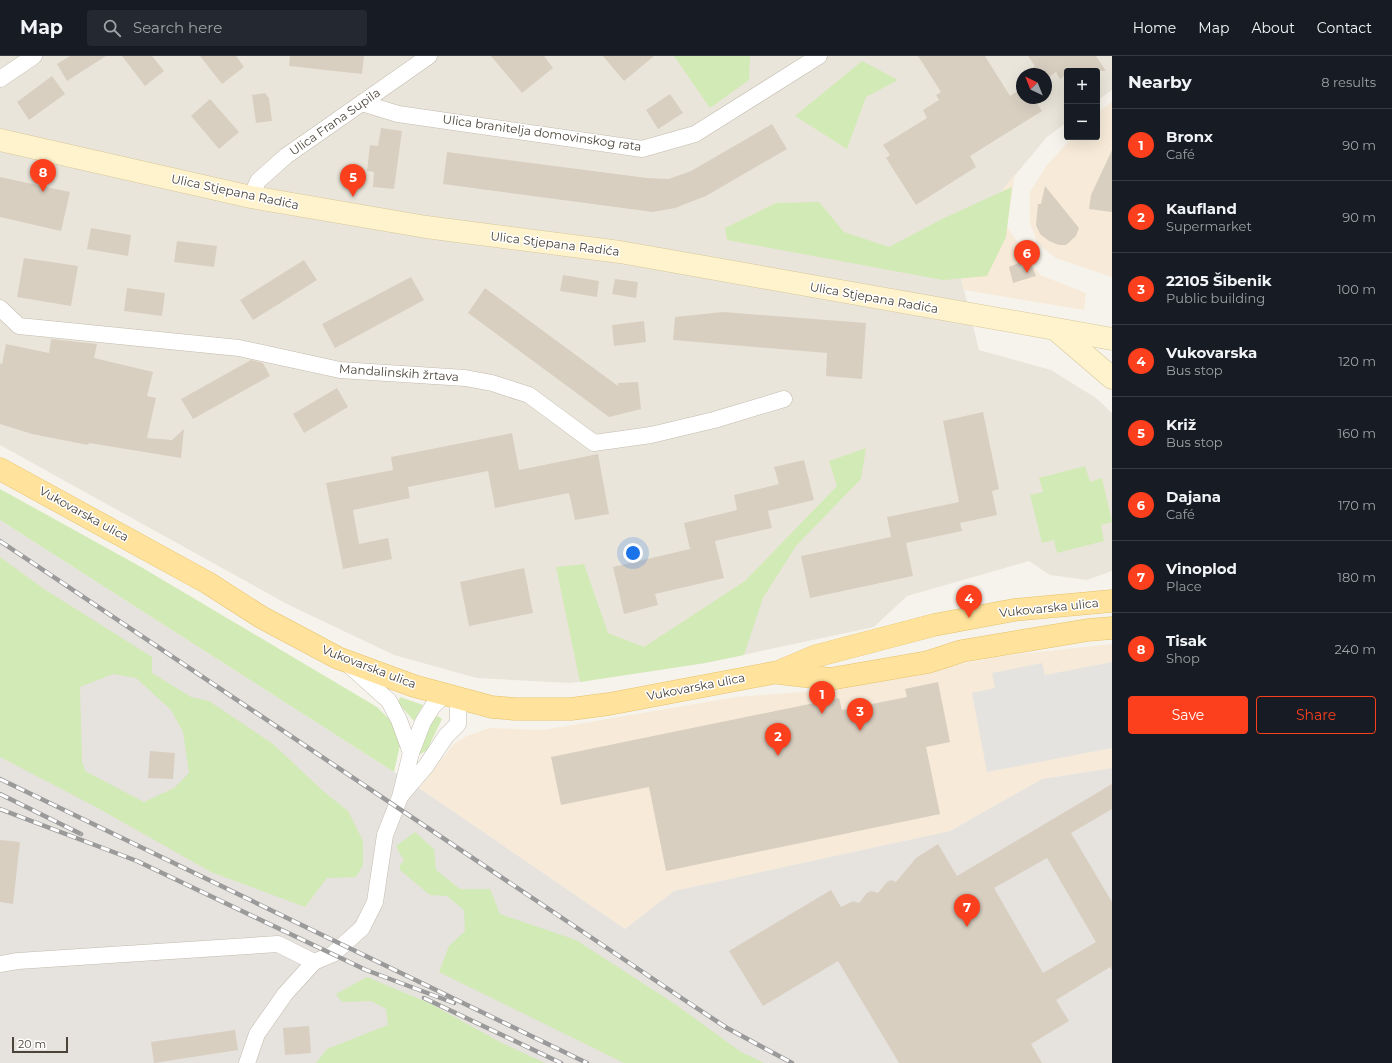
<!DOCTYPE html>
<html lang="en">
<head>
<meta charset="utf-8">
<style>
	body { margin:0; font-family:Montserrat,sans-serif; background:#242831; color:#f1f3f6 }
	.controls { position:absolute; right:12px; top:12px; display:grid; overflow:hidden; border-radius:4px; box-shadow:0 4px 16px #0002 }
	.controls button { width:36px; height:36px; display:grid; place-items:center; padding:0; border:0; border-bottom:1px solid #363941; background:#171b24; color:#f1f3f6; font:20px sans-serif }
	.compass { position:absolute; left:1016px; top:12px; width:36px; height:36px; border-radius:50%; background:#171b24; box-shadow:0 4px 16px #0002; rotate:317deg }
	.scale { position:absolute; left:12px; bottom:10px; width:56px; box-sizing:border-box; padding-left:4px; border:2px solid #4b4439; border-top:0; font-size:11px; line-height:14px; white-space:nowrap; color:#4b4439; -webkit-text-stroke:3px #fff; paint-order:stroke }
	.you { position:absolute; left:633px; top:497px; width:14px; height:14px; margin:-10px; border:3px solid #fff; border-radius:50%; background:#1a73e8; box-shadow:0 0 0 6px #1a73e833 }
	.badge { display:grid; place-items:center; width:26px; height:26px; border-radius:50%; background:#fc3f1d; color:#fff; font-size:13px; font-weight:700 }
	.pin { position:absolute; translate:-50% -33px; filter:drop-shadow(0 1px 2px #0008) }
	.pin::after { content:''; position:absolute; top:21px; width:14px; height:12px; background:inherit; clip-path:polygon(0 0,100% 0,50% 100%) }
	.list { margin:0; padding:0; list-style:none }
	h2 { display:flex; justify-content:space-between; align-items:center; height:52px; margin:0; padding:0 16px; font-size:17px }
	h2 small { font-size:13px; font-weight:400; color:#9ea1a6 }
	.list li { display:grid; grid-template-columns:26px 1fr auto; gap:12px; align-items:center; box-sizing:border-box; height:72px; padding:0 16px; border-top:1px solid #363941 }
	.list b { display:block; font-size:15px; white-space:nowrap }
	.list p { margin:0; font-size:13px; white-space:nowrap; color:#9ea1a6 }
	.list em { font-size:13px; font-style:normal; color:#9ea1a6 }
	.actions { display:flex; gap:8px; padding:12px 16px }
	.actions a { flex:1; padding:9px 0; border:1px solid #fc3f1d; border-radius:4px; text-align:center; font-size:14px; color:#fc3f1d }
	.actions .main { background:#fc3f1d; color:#fff }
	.icon { flex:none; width:22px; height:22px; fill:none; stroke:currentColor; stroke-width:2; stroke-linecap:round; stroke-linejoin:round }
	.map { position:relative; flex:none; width:1112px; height:1007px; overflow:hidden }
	header { display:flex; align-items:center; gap:24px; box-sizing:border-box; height:56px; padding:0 20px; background:#171b24; border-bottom:1px solid #363941 }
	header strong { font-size:19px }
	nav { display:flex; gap:22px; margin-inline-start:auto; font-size:14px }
	.search { width:280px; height:36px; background:#242831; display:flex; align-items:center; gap:10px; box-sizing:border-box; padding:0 14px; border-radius:4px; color:#9ea1a6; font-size:15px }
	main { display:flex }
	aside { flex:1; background:#171b24 }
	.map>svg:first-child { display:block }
</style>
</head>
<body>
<header>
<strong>Map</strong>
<div class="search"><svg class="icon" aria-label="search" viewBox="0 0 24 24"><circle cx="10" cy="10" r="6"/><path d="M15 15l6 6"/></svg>Search here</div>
<nav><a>Home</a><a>Map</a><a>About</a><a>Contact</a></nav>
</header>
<main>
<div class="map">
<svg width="1112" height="1007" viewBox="0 0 1112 1007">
	<rect width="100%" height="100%" fill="#f6f3ec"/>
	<path fill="#eae5da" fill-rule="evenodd" d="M0,0H1112V34L1097,45V15H1067V66L1047,81L996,142L959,214L979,294L1051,314L1096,342L1112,357V515L1087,524L1050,519L1029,505L907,540L874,571L705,607L571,627L477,622L394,599L287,548L0,389ZM1022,18H1046V42H1022Z"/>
	<g fill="#f7ead8">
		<polygon points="1112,46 1112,221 1056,202 1038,188 1030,167 1030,136 1047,109 1073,81 1097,81 1097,57"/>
		<polygon points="1015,118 1007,171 1040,219 1086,237 1084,254 964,234 959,214 996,142"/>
		<polygon points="1112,588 1112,712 1042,723 950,775 674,835 625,873 419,732 454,688 467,680 490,672 543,674 736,641 816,635 1003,600"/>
	</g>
	<polygon fill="#e6e2dd" points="0,464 419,732 625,873 674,835 950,775 1042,723 1112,712 1112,1007 0,1007"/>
	<g fill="#d2eab5" fill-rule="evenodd">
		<polygon points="674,0 750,0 749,24 710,52"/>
		<polygon points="862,5 898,24 866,41 847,93 795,60"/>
		<polygon points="1012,131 1006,181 987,220 943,224 727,184 725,172 776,147 819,146 844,176 889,191 942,163"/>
		<polygon points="866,392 861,423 796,490 763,542 744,599 705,607 580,626 556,511 584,508 608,577 644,591 745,525 837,430 829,405"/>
		<polygon points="1085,410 1090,426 1102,422 1112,466 1101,469 1104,485 1057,497 1054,484 1042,487 1030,439 1043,436 1039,422"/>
		<polygon points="0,433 141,511 377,651 392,666 400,689 394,716 0,464"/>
		<path d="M0,501L44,533L152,601V617L191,641L209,645L273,688L323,735L348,755L363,785V809L356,821L327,822L305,851L211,816L96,751L0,701ZM113,618L136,622L171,654L183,676L189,717L174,732L144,746L85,715L82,706L80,631Z"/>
		<polygon points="400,641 423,649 414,665 398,647"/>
		<path d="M438,660L442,663L427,694L419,699C423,687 427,666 438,660Z"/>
		<polygon points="415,776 434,793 436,814 460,833 490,833 500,858 576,884 675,948 741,996 764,1007 624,1007 439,916 449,890 465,875 464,854 447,840 430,839 400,814 400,809 404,805 396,790"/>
		<polygon points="367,921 429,947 500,986 545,1007 316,1007 327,993 388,969 386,953 371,945 342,946 336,938"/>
	</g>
	<polygon fill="#e5e3e0" points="1112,606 1112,692 987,716 972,637 995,632 992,617 1042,607 1045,619"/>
	<g fill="#d8cfc1" fill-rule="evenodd">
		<polygon points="70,0 106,0 67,25 57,8"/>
		<polygon points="122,0 152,0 164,15 145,30"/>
		<polygon points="200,0 236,0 244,11 222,28"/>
		<polygon points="290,0 364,0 362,18 289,10"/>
		<polygon points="491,0 544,0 553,12 522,37"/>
		<polygon points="603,0 654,0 624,25"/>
		<polygon points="918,0 985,0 1010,40 1022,32 1022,42 1033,42 1042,55 970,100 976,111 916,149 886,102 890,99 883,89 927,62 923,54 939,44 936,39 941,36"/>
		<polygon points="1028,0 1096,0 1106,15 1067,15 1067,18 1060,23 1056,16 1046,23 1046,18 1030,18 1028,15 1035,10"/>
		<polygon points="52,20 65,38 29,64 17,46"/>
		<polygon points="265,37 269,42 272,65 256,67 252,39"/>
		<polygon points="670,38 683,57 658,73 646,54"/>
		<polygon points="210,43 239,76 219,93 191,60"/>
		<polygon points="772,68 787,93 706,140 675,152 653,156 443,128 447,96 647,122 669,123 691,115"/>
		<polygon points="381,72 402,75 394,133 373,131 374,116 367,115 370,89 378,90"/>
		<polygon points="1112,94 1112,156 1089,153 1091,139"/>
		<polygon points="0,121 70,136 61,175 0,161"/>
		<polygon points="1045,130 1079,172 1076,180 1066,189 1059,189 1049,185 1040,178 1036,169 1038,148 1041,148"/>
		<polygon points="91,172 131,179 128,200 87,193"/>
		<polygon points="177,185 217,190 214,211 174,206"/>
		<polygon points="24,202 78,210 71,250 17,241"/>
		<polygon points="304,204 317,224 253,264 240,244"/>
		<polygon points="1026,204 1032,210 1036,220 1013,227 1009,211"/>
		<polygon points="563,219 599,225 597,241 560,235"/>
		<polygon points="411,221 424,244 335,292 322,268"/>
		<polygon points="615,223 638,226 636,242 612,238"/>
		<polygon points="127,232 165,237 162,260 124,255"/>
		<polygon points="485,232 618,330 618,327 638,326 641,353 609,361 468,257"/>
		<polygon points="723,256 866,267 862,323 826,320 827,297 673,284 675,261"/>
		<polygon points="644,265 646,286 614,290 612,269"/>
		<polygon points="51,283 97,288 94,302 153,316 147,340 156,342 147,382 172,384 184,373 181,402 89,387 88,389 32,378 0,368 0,307 2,308 6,288 49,297"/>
		<polygon points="251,304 263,307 270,320 193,363 181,343"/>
		<polygon points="337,332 348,351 304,377 293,358"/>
		<polygon points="983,356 999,433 992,435 997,459 960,467 962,475 906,487 913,520 810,542 801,500 891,481 887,461 959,446 943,365"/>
		<polygon points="512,377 519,414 598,398 609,458 575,464 569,437 495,452 488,415 408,431 410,442 353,454 359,488 388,482 392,503 343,513 326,427 393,414 391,401"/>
		<polygon points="804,404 814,444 768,455 772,472 715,485 724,522 655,538 658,549 624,558 613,511 690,493 684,467 737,454 734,439 779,428 774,411"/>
		<polygon points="524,512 533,557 469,570 460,526"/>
		<polygon points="938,626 950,686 926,691 940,758 666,815 649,731 561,749 551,701 839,642 842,654 907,641 905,633"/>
		<polygon points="150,695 175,697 173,723 148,722"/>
		<path d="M1112,728V753L1071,777L1112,846V914L1110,911L1056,944L1069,965L1031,988L1042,1007H899L838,905L763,950L729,895L831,834L841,851L853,845L859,847L867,837L871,835L878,837L887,826L891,824L896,826L916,802L938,788L957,820ZM1047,802L1096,886L1043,917L994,832Z"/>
		<polygon points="0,784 20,786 13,848 0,846"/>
		<polygon points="309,970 311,997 285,999 283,972"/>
		<polygon points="235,974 238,994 154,1007 151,986"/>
	</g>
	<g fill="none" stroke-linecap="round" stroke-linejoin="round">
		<g stroke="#c2bbae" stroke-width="17">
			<g id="minor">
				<polyline points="0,23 34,0"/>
				<polyline points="362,47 398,58 642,93 695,78 819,0"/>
				<polyline points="251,141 258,125 286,100 429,0"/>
				<polyline points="0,252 19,270 239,292 340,314 465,322 492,327 529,339 594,387 651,379 714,364 784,343"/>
				<polyline points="351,611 389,645 399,664 411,697"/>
				<polyline points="402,738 426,710 446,680 458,668 458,652 456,641"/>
				<polyline points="0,908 18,905 278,888 314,906"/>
				<polyline points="247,1007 257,978 285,938 314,906 333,898 362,872 375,846 385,779 400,741 411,697 423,666 433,650 445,638"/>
			</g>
		</g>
		<g stroke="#d6c79b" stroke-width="23">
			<g id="secondary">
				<polyline points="0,84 251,141 426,171 620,196 1112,283"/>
				<polyline points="1056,274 1112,322"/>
			</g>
		</g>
		<g stroke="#e6c16a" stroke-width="23">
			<g id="primary">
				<polyline points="0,413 208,527 261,561 338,602 414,630 492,651 515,653 571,653 609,648 778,616 816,600 934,569 1014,554 1112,545"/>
				<polyline points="779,617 830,623 928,606 962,595 1088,574 1112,572"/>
			</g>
		</g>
		<use href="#minor" stroke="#fff" stroke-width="16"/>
		<use href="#secondary" stroke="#fff3cd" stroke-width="22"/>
		<use href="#primary" stroke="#ffe39c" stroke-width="22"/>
		<g stroke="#9a9a9a" stroke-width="4.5">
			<g id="rail">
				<polyline points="0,485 683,943 727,972 792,1007"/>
				<polyline points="0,723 587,1007"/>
				<polyline points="0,738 81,778"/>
				<polyline points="0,753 137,805 366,914 454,947"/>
				<polyline points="424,942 561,1007"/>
			</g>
		</g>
		<use href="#rail" stroke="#fff" stroke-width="3" stroke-dasharray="9" stroke-linecap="butt"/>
	</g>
	<g text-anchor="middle" stroke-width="3" stroke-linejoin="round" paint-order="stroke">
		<g font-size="12" fill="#4b4439" stroke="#fff">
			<text transform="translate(335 66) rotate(-35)" y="4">Ulica Frana Supila</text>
			<text transform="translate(542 77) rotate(8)" y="4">Ulica branitelja domovinskog rata</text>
			<text transform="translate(235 136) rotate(12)" y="4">Ulica Stjepana Radića</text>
			<text transform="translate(555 188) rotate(7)" y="4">Ulica Stjepana Radića</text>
			<text transform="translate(874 242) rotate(10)" y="4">Ulica Stjepana Radića</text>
			<text transform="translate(399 317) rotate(4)" y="4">Mandalinskih žrtava</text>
			<text transform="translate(84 458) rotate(29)" y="4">Vukovarska ulica</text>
			<text transform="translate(1049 552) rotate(-6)" y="4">Vukovarska ulica</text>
			<text transform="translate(369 611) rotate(21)" y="4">Vukovarska ulica</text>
			<text transform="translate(696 631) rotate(-11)" y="4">Vukovarska ulica</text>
		</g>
	</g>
</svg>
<div class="controls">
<button>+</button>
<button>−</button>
</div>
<svg class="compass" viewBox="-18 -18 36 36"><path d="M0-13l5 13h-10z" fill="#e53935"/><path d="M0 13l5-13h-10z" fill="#9ea1a6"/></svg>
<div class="scale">20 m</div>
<div class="you"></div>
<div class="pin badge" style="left:822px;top:658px">1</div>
<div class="pin badge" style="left:778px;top:700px">2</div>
<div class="pin badge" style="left:860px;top:675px">3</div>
<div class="pin badge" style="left:969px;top:562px">4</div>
<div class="pin badge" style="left:353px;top:141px">5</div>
<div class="pin badge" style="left:1027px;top:217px">6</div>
<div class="pin badge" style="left:967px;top:871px">7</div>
<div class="pin badge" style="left:43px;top:136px">8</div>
</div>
<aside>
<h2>Nearby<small>8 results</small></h2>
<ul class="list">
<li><span class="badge">1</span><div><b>Bronx</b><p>Café</p></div><em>90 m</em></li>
<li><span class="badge">2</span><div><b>Kaufland</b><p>Supermarket</p></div><em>90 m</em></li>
<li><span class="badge">3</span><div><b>22105 Šibenik</b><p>Public building</p></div><em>100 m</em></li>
<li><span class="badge">4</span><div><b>Vukovarska</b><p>Bus stop</p></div><em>120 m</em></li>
<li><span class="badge">5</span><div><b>Križ</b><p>Bus stop</p></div><em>160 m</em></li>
<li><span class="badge">6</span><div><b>Dajana</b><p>Café</p></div><em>170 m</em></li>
<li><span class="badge">7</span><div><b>Vinoplod</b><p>Place</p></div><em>180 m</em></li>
<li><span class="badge">8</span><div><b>Tisak</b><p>Shop</p></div><em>240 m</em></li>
</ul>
<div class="actions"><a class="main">Save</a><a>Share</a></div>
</aside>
</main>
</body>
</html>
